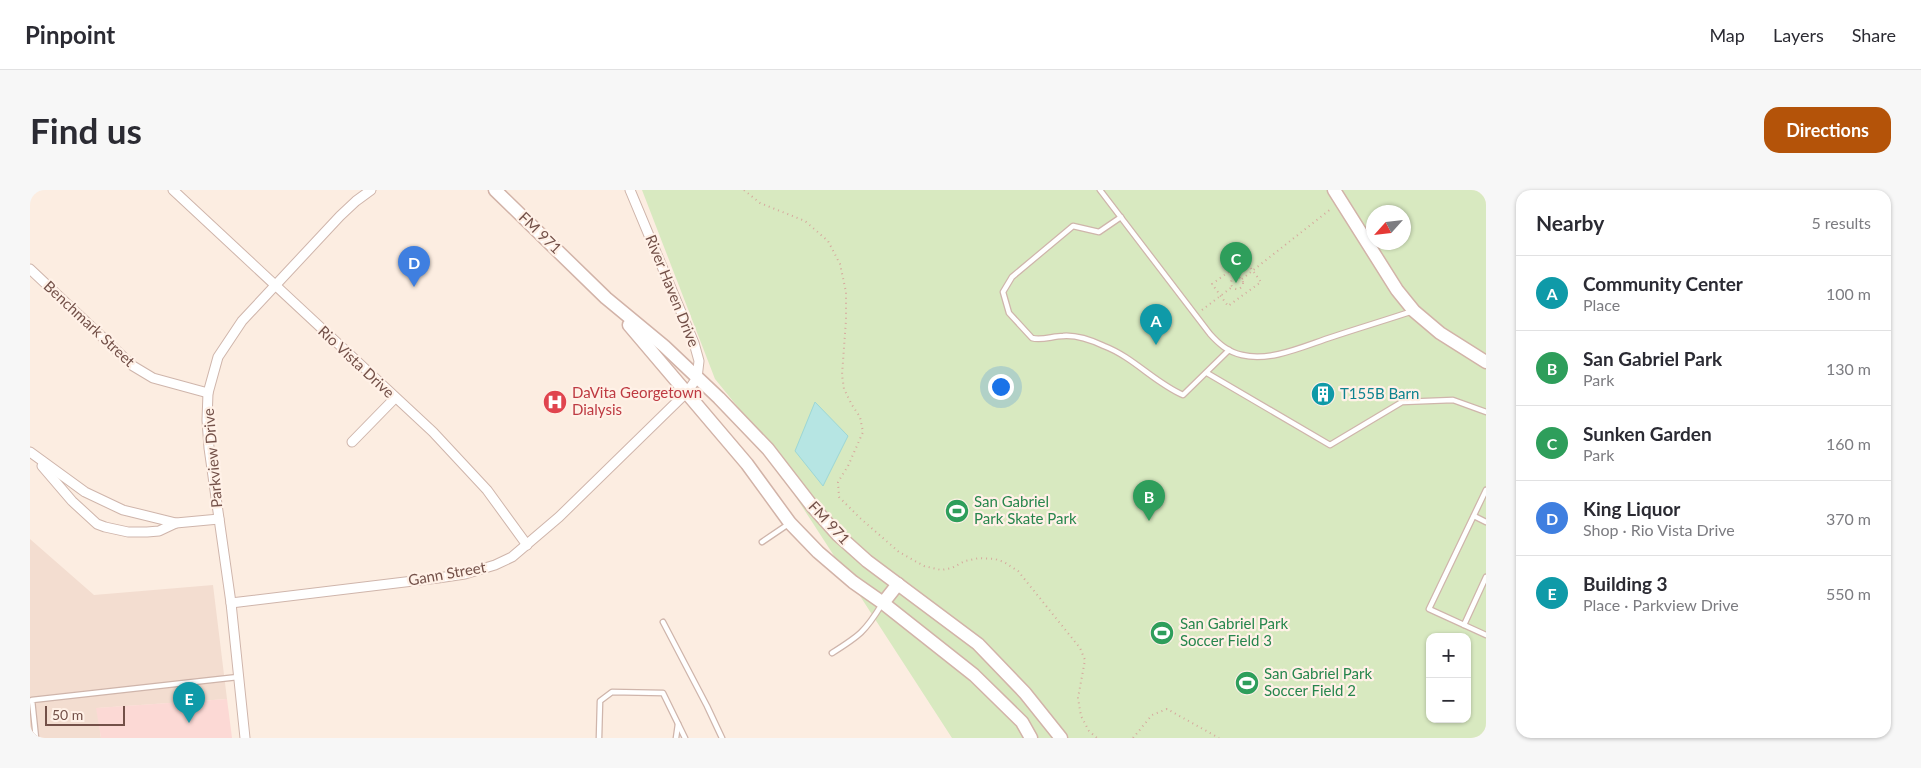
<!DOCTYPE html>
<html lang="en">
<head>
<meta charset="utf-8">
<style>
	body { margin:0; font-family:Lato,sans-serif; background:#f7f7f7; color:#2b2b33 }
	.controls { position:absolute; right:15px; bottom:15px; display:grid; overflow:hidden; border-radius:10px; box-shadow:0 1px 4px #0004 }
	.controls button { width:45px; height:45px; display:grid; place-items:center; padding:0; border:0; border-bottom:1px solid #e1e1e2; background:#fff; color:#2b2b33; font:25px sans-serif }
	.compass { position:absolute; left:1336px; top:15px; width:45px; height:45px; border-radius:50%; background:#fff; box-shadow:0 1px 4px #0004; rotate:243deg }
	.scale { position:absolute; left:15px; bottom:12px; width:80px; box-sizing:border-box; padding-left:5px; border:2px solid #735048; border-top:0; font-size:14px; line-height:18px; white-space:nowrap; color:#735048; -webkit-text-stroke:4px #fff1e7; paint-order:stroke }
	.you { position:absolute; left:970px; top:196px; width:18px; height:18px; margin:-12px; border:4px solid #fff; border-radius:50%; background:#1a73e8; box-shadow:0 0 0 8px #1a73e833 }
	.badge { display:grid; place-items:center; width:32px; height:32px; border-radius:50%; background:#b45309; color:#fff; font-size:16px; font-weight:700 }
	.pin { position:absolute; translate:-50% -41px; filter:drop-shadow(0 1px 2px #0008) }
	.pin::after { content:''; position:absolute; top:26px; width:18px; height:15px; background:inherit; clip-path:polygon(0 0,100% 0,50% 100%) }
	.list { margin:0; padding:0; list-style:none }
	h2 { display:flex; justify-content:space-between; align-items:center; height:65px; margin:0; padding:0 20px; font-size:21px }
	h2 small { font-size:16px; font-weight:400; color:#7c7c81 }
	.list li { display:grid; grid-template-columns:32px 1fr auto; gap:15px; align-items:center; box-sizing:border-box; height:75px; padding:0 20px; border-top:1px solid #e1e1e2 }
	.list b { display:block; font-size:19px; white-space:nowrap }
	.list p { margin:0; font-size:16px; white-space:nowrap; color:#7c7c81 }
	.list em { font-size:16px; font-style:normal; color:#7c7c81 }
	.map { position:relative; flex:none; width:1456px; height:548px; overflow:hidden; border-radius:15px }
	header { display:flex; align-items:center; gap:30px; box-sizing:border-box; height:70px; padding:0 25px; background:#fff; border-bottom:1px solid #e1e1e2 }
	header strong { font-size:24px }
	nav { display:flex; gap:28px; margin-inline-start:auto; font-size:18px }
	.intro { display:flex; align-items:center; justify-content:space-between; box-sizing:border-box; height:120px; padding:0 30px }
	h1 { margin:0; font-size:35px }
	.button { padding:12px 22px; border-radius:15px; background:#b45309; color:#fff; font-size:18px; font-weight:700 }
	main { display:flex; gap:30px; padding:0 30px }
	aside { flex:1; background:#fff; border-radius:15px; box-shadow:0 1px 4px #0004 }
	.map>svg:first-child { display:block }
</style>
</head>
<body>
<header>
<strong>Pinpoint</strong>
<nav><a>Map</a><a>Layers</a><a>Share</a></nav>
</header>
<div class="intro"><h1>Find us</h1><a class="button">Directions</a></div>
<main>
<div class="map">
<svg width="1456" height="548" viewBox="0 0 1456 548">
	<rect width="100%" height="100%" fill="#fcede1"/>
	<polygon fill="#f3ddd0" points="0,349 64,405 183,395 197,509 67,518 71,548 0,548"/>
	<polygon fill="#fcd9d5" points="197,509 202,548 71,548 66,518"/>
	<path fill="#d8e9c0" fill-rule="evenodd" d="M612,0H1456V548H922L707,216L685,189ZM1344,22H1374V52H1344ZM1400,447H1437V529H1400Z"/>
	<polygon fill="#b6e5e3" stroke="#9dd7d5" points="785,212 818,246 793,296 765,261"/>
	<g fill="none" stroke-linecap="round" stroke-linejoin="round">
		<g stroke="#cfb5ab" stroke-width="7">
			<g id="lane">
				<path d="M1070,0L1180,144C1189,154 1198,162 1212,165C1241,172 1274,156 1302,147C1329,138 1356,130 1383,121"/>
				<path d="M1091,27L1069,42L1043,36L982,87L973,102L979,123L1002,148C1011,151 1023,146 1033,146C1046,145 1061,150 1074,156C1103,167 1125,193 1153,205L1199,160"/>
				<polyline points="1177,183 1300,255 1372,212 1423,210 1456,222"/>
				<polyline points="1456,300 1399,419 1456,445"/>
				<polyline points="1444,326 1456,332"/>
				<polyline points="732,352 760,333"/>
				<polyline points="633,432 677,516 692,548"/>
				<polyline points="1434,435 1456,387"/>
				<path d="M802,463C829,446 835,442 852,414"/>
				<polyline points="6,548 2,510 208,487"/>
				<polyline points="569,548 570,511 582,502 633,503 655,548"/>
				<polyline points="646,548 648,534"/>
			</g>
		</g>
		<g stroke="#cfb5ab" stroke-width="11">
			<g id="street">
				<polyline points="143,0 403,242 457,300 497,355"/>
				<polyline points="0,79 103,176 123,188 178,203"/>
				<polyline points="322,252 365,208"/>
				<polyline points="0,262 55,302 93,320 146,333 189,329"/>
				<polyline points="12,276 42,311 67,334 75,337 98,342 117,342 129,341 146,333"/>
				<polyline points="201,413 408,388 435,384 465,375 482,367 529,327 657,202 667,188 669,171 664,153 600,0"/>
				<polyline points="215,548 201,413 179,258 177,230 178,203 188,167 212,131 310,26 326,11 341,0"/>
			</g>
		</g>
		<g stroke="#d2b3a8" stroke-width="15">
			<g id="secondary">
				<polyline points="465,0 576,108 634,156 689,208 738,259 782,316 808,345 837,371 948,454 995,503 1031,548"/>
				<polyline points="1304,0 1367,100 1384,121 1410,143 1456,172"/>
				<polyline points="599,135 717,274 760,333 788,362 823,392 853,413 944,485 992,532 1001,548"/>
				<polyline points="853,413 868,394"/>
			</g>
		</g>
		<g stroke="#d6a89d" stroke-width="2" stroke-dasharray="1 4" stroke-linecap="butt">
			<polyline points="714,0 730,13 775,31 798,51 810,74 816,102 816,130 812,185 814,199 822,215 830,227 833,242 818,276 808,292 809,307 830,328 869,362 894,376 911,380 922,378 935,371 949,368 965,369 974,372 988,381 1050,458 1055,470 1048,508 1051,526 1059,541 1067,548"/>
			<polygon points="1215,70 1231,92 1198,116 1182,94"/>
			<circle cx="1207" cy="93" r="6"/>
			<polyline points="1212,89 1302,18"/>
			<polyline points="1172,120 1202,97"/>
			<polyline points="1103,548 1122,525 1137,519 1189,548"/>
		</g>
		<use href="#lane" stroke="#fff" stroke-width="4.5"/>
		<use href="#street" stroke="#fff" stroke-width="9"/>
		<use href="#secondary" stroke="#fff" stroke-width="12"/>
	</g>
	<defs>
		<g id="building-disc" transform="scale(1.25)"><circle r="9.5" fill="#0f9aa8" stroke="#fff1e7"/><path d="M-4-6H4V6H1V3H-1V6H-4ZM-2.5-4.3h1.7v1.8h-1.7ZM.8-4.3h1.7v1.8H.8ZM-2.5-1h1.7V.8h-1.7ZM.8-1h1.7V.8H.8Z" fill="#fff"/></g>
		<g id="hospital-disc" transform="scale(1.25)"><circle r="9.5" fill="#e0444e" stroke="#fff1e7"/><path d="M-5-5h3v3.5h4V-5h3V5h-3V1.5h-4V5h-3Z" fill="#fff"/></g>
		<g id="stadium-disc" transform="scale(1.25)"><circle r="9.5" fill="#2e9e5b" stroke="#fff1e7"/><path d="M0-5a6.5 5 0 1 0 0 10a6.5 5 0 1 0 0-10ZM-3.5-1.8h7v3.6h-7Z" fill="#fff"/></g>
	</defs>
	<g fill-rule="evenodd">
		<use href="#building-disc" x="1293" y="204"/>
		<use href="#hospital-disc" x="525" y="212"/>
		<use href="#stadium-disc" x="927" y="321"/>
		<use href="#stadium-disc" x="1132" y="443"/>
		<use href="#stadium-disc" x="1217" y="493"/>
	</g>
	<g text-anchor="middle" stroke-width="4.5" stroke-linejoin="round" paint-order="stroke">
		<g font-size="15" fill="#735048" stroke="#fff1e7">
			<text transform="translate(510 43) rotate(44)" y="5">FM 971</text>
			<text transform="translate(642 101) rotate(68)" y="5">River Haven Drive</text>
			<text transform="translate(59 134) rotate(43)" y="5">Benchmark Street</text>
			<text transform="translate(326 172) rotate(43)" y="5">Rio Vista Drive</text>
			<text transform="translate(183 268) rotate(-95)" y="5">Parkview Drive</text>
			<text transform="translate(799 333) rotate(47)" y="5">FM 971</text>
			<text transform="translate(417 384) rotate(-10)" y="5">Gann Street</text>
		</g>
		<g font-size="15" fill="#be3a42" stroke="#fff1e7" text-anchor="start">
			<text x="542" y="208">DaVita Georgetown<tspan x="542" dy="17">Dialysis</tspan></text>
		</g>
		<g font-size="15" fill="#0d838f" stroke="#fff1e7" text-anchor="start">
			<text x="1310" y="209">T155B Barn</text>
		</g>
		<g font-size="15" fill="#27864d" stroke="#fff1e7" text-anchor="start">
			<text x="944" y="317">San Gabriel<tspan x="944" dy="17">Park Skate Park</tspan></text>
			<text x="1150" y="439">San Gabriel Park<tspan x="1150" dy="17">Soccer Field 3</tspan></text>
			<text x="1234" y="489">San Gabriel Park<tspan x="1234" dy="17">Soccer Field 2</tspan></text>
		</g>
	</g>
</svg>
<div class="controls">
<button>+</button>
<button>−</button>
</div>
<svg class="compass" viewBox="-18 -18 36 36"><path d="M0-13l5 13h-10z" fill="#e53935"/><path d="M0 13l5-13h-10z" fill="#7c7c81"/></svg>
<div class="scale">50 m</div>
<div class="you"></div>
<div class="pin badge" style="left:1126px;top:155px;background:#0f9aa8">A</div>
<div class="pin badge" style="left:1119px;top:331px;background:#2e9e5b">B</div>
<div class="pin badge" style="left:1206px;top:93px;background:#2e9e5b">C</div>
<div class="pin badge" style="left:384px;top:97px;background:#3f7fe0">D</div>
<div class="pin badge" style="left:159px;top:533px;background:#0f9aa8">E</div>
</div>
<aside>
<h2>Nearby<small>5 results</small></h2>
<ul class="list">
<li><span class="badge" style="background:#0f9aa8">A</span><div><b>Community Center</b><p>Place</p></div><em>100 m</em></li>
<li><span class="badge" style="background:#2e9e5b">B</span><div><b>San Gabriel Park</b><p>Park</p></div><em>130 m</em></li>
<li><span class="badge" style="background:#2e9e5b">C</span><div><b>Sunken Garden</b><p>Park</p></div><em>160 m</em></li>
<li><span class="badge" style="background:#3f7fe0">D</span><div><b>King Liquor</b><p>Shop · Rio Vista Drive</p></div><em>370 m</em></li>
<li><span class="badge" style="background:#0f9aa8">E</span><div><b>Building 3</b><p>Place · Parkview Drive</p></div><em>550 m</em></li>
</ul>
</aside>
</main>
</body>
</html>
